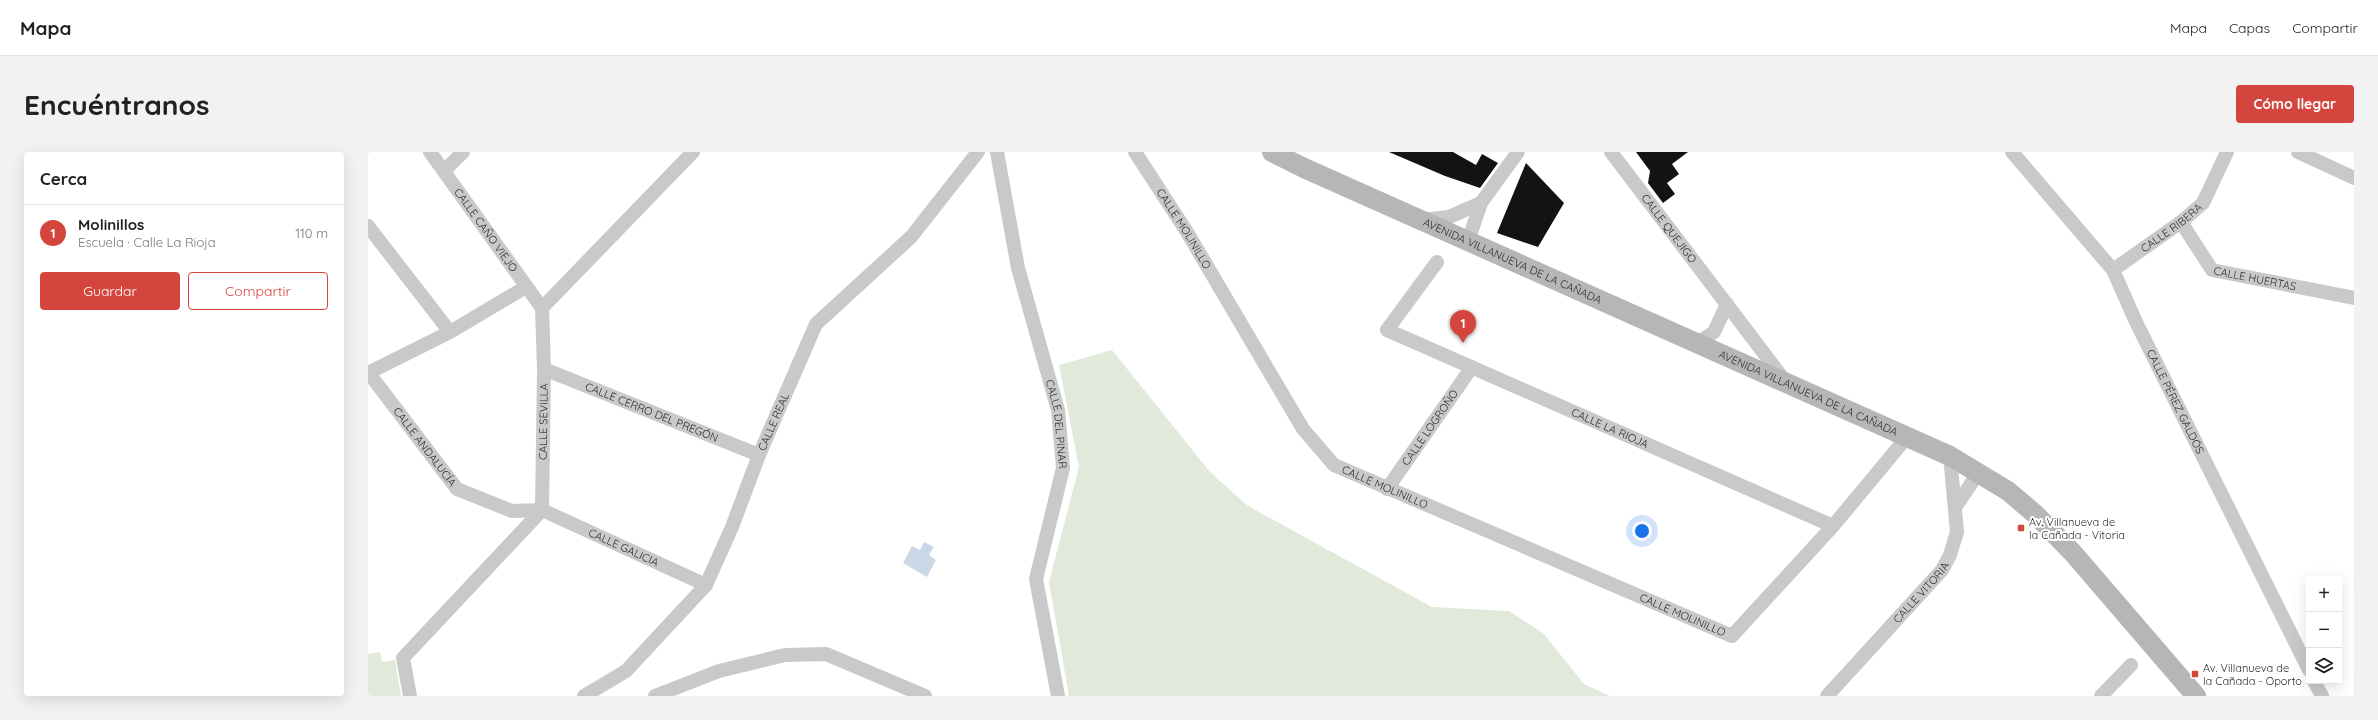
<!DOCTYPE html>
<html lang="es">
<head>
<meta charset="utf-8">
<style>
	body { margin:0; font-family:Quicksand,sans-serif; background:#f2f2f2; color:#222 }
	.controls { position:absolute; right:12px; bottom:12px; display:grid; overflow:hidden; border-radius:4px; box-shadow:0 4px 16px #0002 }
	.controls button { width:36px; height:36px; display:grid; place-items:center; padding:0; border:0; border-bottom:1px solid #e0e0e0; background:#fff; color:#222; font:20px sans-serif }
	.you { position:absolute; left:1274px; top:379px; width:14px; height:14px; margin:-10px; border:3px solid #fff; border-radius:50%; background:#1a73e8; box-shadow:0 0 0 6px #1a73e833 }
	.badge { display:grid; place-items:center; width:26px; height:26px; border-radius:50%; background:#d4453e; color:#fff; font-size:13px; font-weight:700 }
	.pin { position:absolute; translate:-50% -33px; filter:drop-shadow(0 1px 2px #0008) }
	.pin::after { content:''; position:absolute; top:21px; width:14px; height:12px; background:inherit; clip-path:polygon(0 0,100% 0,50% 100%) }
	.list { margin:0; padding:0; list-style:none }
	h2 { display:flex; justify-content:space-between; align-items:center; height:52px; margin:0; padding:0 16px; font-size:17px }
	h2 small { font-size:13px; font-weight:400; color:#767676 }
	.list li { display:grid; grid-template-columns:26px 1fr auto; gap:12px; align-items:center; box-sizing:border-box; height:56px; padding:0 16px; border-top:1px solid #e0e0e0 }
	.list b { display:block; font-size:15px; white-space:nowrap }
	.list p { margin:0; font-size:13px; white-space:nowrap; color:#767676 }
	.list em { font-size:13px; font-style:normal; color:#767676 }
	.actions { display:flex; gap:8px; padding:12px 16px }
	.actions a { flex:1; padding:9px 0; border:1px solid #d4453e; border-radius:4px; text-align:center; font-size:14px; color:#d4453e }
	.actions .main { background:#d4453e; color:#fff }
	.icon { flex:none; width:22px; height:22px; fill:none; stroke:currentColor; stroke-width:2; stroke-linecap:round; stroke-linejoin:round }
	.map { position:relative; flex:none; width:1986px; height:544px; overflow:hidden; border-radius:4px }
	header { display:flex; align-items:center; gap:24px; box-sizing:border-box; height:56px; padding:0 20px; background:#fff; border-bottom:1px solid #e0e0e0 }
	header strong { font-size:19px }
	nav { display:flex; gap:22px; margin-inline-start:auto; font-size:14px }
	.intro { display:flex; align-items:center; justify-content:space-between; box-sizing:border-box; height:96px; padding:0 24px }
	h1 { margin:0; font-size:28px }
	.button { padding:10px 18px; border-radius:4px; background:#d4453e; color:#fff; font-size:14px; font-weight:700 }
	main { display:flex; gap:24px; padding:0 24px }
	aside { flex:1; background:#fff; border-radius:4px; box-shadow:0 4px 16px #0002 }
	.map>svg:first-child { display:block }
</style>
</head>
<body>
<header>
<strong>Mapa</strong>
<nav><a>Mapa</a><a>Capas</a><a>Compartir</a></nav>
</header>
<div class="intro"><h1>Encuéntranos</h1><a class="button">Cómo llegar</a></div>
<main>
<aside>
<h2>Cerca<small></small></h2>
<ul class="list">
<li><span class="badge">1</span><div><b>Molinillos</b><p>Escuela · Calle La Rioja</p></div><em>110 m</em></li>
</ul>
<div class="actions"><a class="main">Guardar</a><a>Compartir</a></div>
</aside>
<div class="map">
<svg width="1986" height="544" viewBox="0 0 1986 544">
	<rect width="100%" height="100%" fill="#fff"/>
	<g fill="#e1e9db">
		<polygon points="744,198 842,320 880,354 1064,455 1141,459 1175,481 1216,532 1242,544 701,544 681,430 711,315 691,213"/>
		<polygon points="12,500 14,510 27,508 33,544 0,544 0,502"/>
	</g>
	<polygon fill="#c9d8e7" points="556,390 566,395 561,403 568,408 559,425 535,411 544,394 552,398"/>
	<g fill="#131313">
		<polygon points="1021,0 1085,0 1108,13 1114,2 1130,11 1112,36 1077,24"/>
		<polygon points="1268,0 1320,0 1304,12 1311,22 1299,31 1307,42 1295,51 1280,31 1282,19"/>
		<polygon points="1158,11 1196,51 1170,95 1129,81"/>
	</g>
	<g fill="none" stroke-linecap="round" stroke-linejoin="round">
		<g stroke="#c9c9c9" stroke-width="14">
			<path id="s1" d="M62,0L174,156"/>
			<path id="s2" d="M629,0L650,116L690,258L695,316L668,427L690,544"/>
			<path id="s3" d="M767,0L819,80L935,277L966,313L1364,484L1465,374L1539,285"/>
			<path id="s4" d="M1243,0L1417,229"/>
			<path id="s5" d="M1644,0L1745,118L1768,170L1941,518"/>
			<polyline points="1930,0 1986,26"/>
			<polyline points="76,19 95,0"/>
			<polyline points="1054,68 1081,65 1113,51"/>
			<path id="s6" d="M1813,70L1844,118L1986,146"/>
			<polyline points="0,74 82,180"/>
			<polyline points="1100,89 1113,51 1150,0"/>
			<path id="s7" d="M1069,110L1019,178L1465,374"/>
			<path id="s8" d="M1745,118L1813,70L1835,51L1859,0"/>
			<polyline points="1330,191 1346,180 1359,152"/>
			<path id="s9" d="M176,217L391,303"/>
			<path id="s10" d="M0,220L89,337L144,359L174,358L338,433"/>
			<polyline points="0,221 82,180 158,135"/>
			<path id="s11" d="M1019,337L1104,215"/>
			<polyline points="1588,354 1611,320"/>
			<polyline points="1946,529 1954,544"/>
			<path id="s12" d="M42,544L35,506L174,358L176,217L174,156L325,0"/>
			<path id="s13" d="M216,544L258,519L338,433L364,375L391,303L448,172L543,85L610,0"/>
			<polyline points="287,544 351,519 417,503 458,502 557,544"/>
			<path id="s14" d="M1459,544L1574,418L1582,403L1589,380L1582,304"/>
			<polyline points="1733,544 1763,513"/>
		</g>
		<path stroke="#b6b6b6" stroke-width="20" id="s15" d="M904,0L936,16L1582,304L1640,339L1667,362L1705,401L1828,544"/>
	</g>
	<g fill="#d4453e" stroke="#fff" stroke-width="1.5">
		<rect x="1649" y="372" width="8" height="8" rx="2"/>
		<rect x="1823" y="518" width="8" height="8" rx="2"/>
	</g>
	<g text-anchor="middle" stroke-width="4" stroke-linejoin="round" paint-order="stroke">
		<g font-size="11" fill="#2c2c2c" stroke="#fff">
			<text dy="4" stroke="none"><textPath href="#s8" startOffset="72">CALLE RIBERA</textPath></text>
			<text dy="4" stroke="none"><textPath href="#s4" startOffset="96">CALLE QUEJIGO</textPath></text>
			<text dy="4" stroke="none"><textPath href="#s3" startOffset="91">CALLE MOLINILLO</textPath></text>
			<text dy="4" stroke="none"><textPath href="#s1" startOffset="96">CALLE CAÑO VIEJO</textPath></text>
			<text dy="4" stroke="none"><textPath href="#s15" startOffset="264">AVENIDA VILLANUEVA DE LA CAÑADA</textPath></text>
			<text dy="4" stroke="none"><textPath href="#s6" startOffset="101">CALLE HUERTAS</textPath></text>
			<text dy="4" stroke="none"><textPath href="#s15" startOffset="588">AVENIDA VILLANUEVA DE LA CAÑADA</textPath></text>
			<text dy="4" stroke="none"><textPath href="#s5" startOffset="301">CALLE PÉREZ GALDÓS</textPath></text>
			<text dy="4" stroke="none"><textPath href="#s9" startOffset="116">CALLE CERRO DEL PREGÓN</textPath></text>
			<text dy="4" stroke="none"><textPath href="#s12" startOffset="330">CALLE SEVILLA</textPath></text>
			<text dy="4" stroke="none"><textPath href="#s13" startOffset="343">CALLE REAL</textPath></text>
			<text dy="4" stroke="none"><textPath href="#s2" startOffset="279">CALLE DEL PINAR</textPath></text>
			<text dy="4" stroke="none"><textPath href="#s11" startOffset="75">CALLE LOGROÑO</textPath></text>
			<text dy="4" stroke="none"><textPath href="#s7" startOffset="328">CALLE LA RIOJA</textPath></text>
			<text dy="4" stroke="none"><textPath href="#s10" startOffset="94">CALLE ANDALUCÍA</textPath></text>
			<text dy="4" stroke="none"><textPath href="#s3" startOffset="427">CALLE MOLINILLO</textPath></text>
			<text dy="4" stroke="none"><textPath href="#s10" startOffset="326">CALLE GALICIA</textPath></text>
			<text dy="4" stroke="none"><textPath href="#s14" startOffset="140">CALLE VITORIA</textPath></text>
			<text dy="4" stroke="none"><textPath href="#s3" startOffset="751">CALLE MOLINILLO</textPath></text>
		</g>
		<g font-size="11" fill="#2c2c2c" stroke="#fff" text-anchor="start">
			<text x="1661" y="374">Av. Villanueva de<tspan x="1661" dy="13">la Cañada - Vitoria</tspan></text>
			<text x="1835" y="520">Av. Villanueva de<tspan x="1835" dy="13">la Cañada - Oporto</tspan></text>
		</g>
	</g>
</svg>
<div class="controls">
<button>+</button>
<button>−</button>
<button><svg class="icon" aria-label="layers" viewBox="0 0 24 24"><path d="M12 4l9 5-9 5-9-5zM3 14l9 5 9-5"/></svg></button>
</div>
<div class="you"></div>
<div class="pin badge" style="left:1095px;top:191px">1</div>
</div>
</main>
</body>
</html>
